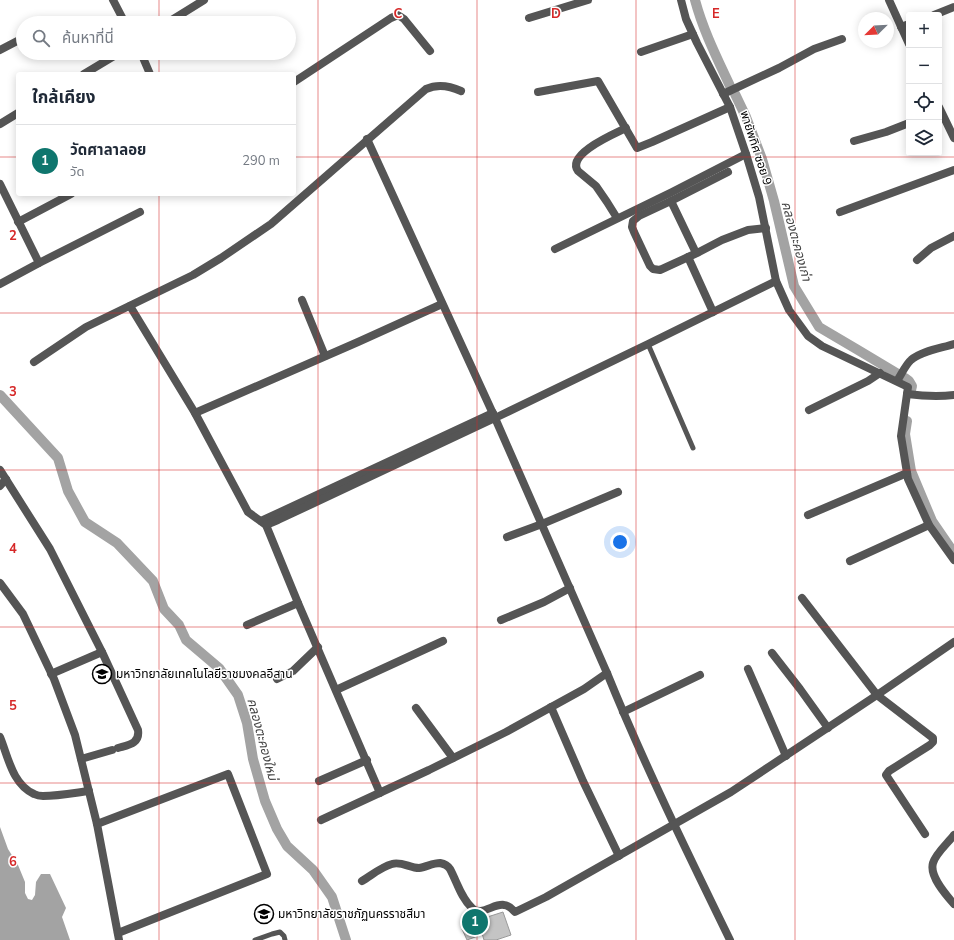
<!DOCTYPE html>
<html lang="th">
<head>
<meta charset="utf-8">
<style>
	body { margin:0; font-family:"Nunito Sans","Noto Sans Thai",sans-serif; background:#f6f6f7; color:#1f2937 }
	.controls { position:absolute; right:12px; top:12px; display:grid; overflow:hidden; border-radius:4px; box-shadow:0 2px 10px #0003 }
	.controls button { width:36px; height:36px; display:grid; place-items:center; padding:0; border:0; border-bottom:1px solid #e0e1e3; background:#fff; color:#1f2937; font:20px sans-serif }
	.compass { position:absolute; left:858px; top:12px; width:36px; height:36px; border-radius:50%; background:#fff; box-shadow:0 2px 10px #0003; rotate:246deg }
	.you { position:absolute; left:620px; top:542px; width:14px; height:14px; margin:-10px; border:3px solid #fff; border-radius:50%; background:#1a73e8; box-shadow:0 0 0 6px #1a73e833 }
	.badge { display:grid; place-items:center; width:26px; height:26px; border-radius:50%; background:#0f766e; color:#fff; font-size:13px; font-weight:700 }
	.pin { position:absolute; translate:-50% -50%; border:2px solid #fff; box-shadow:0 1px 4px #0006 }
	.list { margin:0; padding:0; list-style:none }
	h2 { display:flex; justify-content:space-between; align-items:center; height:52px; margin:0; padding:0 16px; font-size:17px }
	h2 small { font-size:13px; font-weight:400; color:#747a83 }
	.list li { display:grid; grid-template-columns:26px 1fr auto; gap:12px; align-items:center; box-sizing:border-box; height:72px; padding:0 16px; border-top:1px solid #e0e1e3 }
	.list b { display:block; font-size:15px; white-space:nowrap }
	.list p { margin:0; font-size:13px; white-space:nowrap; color:#747a83 }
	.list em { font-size:13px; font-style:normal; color:#747a83 }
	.icon { flex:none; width:22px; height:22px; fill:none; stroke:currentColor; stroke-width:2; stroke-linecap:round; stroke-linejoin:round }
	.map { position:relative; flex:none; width:954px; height:940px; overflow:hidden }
	.search { position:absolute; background:#fff; box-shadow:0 2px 10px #0003; left:16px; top:16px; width:280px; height:44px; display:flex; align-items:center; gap:10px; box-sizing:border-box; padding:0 14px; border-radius:22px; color:#747a83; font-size:15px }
	.panel { position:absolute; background:#fff; box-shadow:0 2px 10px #0003; left:16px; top:72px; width:280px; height:124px; border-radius:4px }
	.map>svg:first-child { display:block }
</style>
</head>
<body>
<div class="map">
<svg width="954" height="940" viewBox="0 0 954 940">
	<rect width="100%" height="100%" fill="#fff"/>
	<polygon fill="#a3a3a3" points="0,827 8,849 18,865 25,882 25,893 28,899 32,900 35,895 36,882 41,874 50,874 66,908 62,917 70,940 0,940"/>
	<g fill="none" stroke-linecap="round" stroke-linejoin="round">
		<g stroke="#a3a3a3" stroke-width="10">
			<path d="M695,0C703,30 717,58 730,86"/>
			<polyline points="735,94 746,117 762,159 774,201 794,286 819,327 858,350 898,374"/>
			<polyline points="905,378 909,381 912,386 911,390"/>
			<polyline points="0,395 58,458 68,491 85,522 117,543 153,581 164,609 179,625 186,640 219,668 238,695 247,723 253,759 265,801 277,829 287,846 313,870 332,897 346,940"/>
			<polyline points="907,421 905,434 911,471 932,521 954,553"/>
		</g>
	</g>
	<g fill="#c4c4c4" stroke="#999">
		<polygon points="503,912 511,935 496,940 484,940 478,920"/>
		<polygon points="473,924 478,936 467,940 462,929"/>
	</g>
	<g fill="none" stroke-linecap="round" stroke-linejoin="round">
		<g stroke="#555" stroke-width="5">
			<polyline points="648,344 693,448"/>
			<polyline points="255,940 272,934 280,932 284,936 285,940"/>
		</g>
		<g stroke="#555" stroke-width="8">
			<polyline points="113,0 125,23"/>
			<polyline points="681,0 686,19 697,43 730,107 746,154 759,197 776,281 789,310 808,336 822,346 908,387 901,436 908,479 929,525 954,560"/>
			<polyline points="934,15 954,7"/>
			<polyline points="529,18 588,0"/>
			<polyline points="167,23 204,0"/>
			<polyline points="901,27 909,24"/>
			<polyline points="0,50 23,38"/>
			<polyline points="641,52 693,34"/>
			<polyline points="141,53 150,74"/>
			<polyline points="84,74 119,53"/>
			<polyline points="294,82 391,18 398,15 404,19 430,51"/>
			<polyline points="538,92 598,81 637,148 652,142 730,107"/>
			<polyline points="723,94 779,68 814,49 842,39"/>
			<polyline points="0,124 18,113"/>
			<path d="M367,139L495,418L607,673C644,764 687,852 730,940"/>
			<polyline points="854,141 886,132 909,123"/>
			<polyline points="728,172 671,201 639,216 633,221 632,227 634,232 650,266 653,269 660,270 699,252 722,240 748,230 766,228"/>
			<polyline points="0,184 39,263 0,284"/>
			<polyline points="671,201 696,253"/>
			<polyline points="840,212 954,170"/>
			<path d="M617,218L607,202L596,186L578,171C566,154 614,134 626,128"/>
			<polyline points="18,222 71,194"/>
			<polyline points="555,249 672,192 746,154"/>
			<polyline points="688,257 713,312"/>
			<polyline points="917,260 931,248 954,236"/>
			<polyline points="39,263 140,212"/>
			<polyline points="302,300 325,356"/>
			<polyline points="130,306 195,413 248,512 266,525 298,603 380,793"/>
			<path d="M34,362L86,327L193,275L221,258L271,224L426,89C437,84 450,86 461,91"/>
			<path d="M897,381C901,375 906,364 911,360C921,351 942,348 954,344"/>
			<path d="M907,394C922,396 939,397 954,395"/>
			<polyline points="809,410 868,381 880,373"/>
			<polyline points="195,413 358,342 442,304"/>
			<path d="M0,470L50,549L102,652L138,730C140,744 128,745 118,748"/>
			<polyline points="0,486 6,479"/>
			<polyline points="808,515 907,473"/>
			<polyline points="261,521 493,413"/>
			<polyline points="266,525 278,520 495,418 648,344 776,281"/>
			<polyline points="507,537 542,524 618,492"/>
			<polyline points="850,561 929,525"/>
			<polyline points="0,583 23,614 54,679 75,735 97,824 119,940"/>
			<polyline points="802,598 877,695 933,738 933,742 930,745 889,771 886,775 925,834"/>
			<polyline points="501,620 544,602 570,588"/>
			<polyline points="247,625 298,603"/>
			<polyline points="772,653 800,689 828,728"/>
			<polyline points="748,669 786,756"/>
			<polyline points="51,674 102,652"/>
			<polyline points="277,679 293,671 318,647"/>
			<polyline points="336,690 443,641"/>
			<polyline points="551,707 583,781 619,856"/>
			<polyline points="416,708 453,758"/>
			<polyline points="623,712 700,675"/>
			<path d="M0,737C8,756 12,784 34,794C36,795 40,796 43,796C58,796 74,793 89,791"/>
			<polyline points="81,759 112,750"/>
			<polyline points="319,781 367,760"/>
			<polyline points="321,820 429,770 506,732 584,689 607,673"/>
			<polyline points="97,824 228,774 267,874 118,933"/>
			<path d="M954,835C948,843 936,853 933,863C929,876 946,895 954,904"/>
			<path d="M362,881C372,875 381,867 392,864C401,861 410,868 419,868C426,867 433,863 440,863C445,864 448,866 450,869C457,882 461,898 472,908C481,917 494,903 504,905C509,905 512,909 515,912L546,897L731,792L877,695L954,642"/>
		</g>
		<g stroke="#555" stroke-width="8">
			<polyline points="889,0 909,44"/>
			<polyline points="939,107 954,138"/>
		</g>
	</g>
	<path fill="none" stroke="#d62828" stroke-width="1" stroke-opacity="0.55" d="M159,0V23M318,0V940M477,0V940M636,0V940M795,0V940M159,53V74M0,157H18M294,157H954M159,194V940M0,313H954M0,470H954M0,627H954M0,783H954"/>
	<defs>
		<g id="university-ring" transform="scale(1)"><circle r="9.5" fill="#fff" stroke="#000" stroke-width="1.5"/><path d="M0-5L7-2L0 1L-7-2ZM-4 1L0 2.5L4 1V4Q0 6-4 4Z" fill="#000"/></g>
	</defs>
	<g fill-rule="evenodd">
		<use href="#university-ring" x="102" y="674"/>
		<use href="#university-ring" x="264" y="914"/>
	</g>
	<g text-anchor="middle" stroke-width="3" stroke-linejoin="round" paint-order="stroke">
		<g font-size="12" fill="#000" stroke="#fff">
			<text transform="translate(756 148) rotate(72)" y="4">พายัพทิศ ซอย 9</text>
		</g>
		<g font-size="12" fill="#000" stroke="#fff" text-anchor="start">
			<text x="116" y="678">มหาวิทยาลัยเทคโนโลยีราชมงคลอีสาน</text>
			<text x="278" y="918">มหาวิทยาลัยราชภัฏนครราชสีมา</text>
		</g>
		<g font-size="13" font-style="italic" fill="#444" stroke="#fff">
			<text transform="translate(797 241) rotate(75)" y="5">คลองตะคองเก่า</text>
			<text transform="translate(263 739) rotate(75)" y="5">คลองตะคองใหม่</text>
		</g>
	</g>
	<g font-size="13" text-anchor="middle" font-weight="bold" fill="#d62828" stroke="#fff" stroke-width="3" stroke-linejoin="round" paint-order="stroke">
		<text x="398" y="18">C</text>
		<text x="556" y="18">D</text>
		<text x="716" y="18">E</text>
		<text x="13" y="240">2</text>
		<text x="13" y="396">3</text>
		<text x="13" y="553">4</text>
		<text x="13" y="710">5</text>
		<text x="13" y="866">6</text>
	</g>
</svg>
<div class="controls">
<button>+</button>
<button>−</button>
<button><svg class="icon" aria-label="locate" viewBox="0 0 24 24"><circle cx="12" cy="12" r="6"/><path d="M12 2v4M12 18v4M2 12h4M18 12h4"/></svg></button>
<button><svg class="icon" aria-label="layers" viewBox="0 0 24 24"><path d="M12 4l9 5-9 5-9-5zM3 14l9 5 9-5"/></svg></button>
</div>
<svg class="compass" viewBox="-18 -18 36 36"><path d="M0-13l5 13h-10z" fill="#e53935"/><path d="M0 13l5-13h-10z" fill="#747a83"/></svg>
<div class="you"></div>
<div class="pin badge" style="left:475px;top:922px">1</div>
<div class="search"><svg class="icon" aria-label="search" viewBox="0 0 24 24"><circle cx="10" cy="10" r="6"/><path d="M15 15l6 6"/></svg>ค้นหาที่นี่</div>
<section class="panel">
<h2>ใกล้เคียง<small></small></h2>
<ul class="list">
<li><span class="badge">1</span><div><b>วัดศาลาลอย</b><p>วัด</p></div><em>290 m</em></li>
</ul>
</section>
</div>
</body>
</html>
